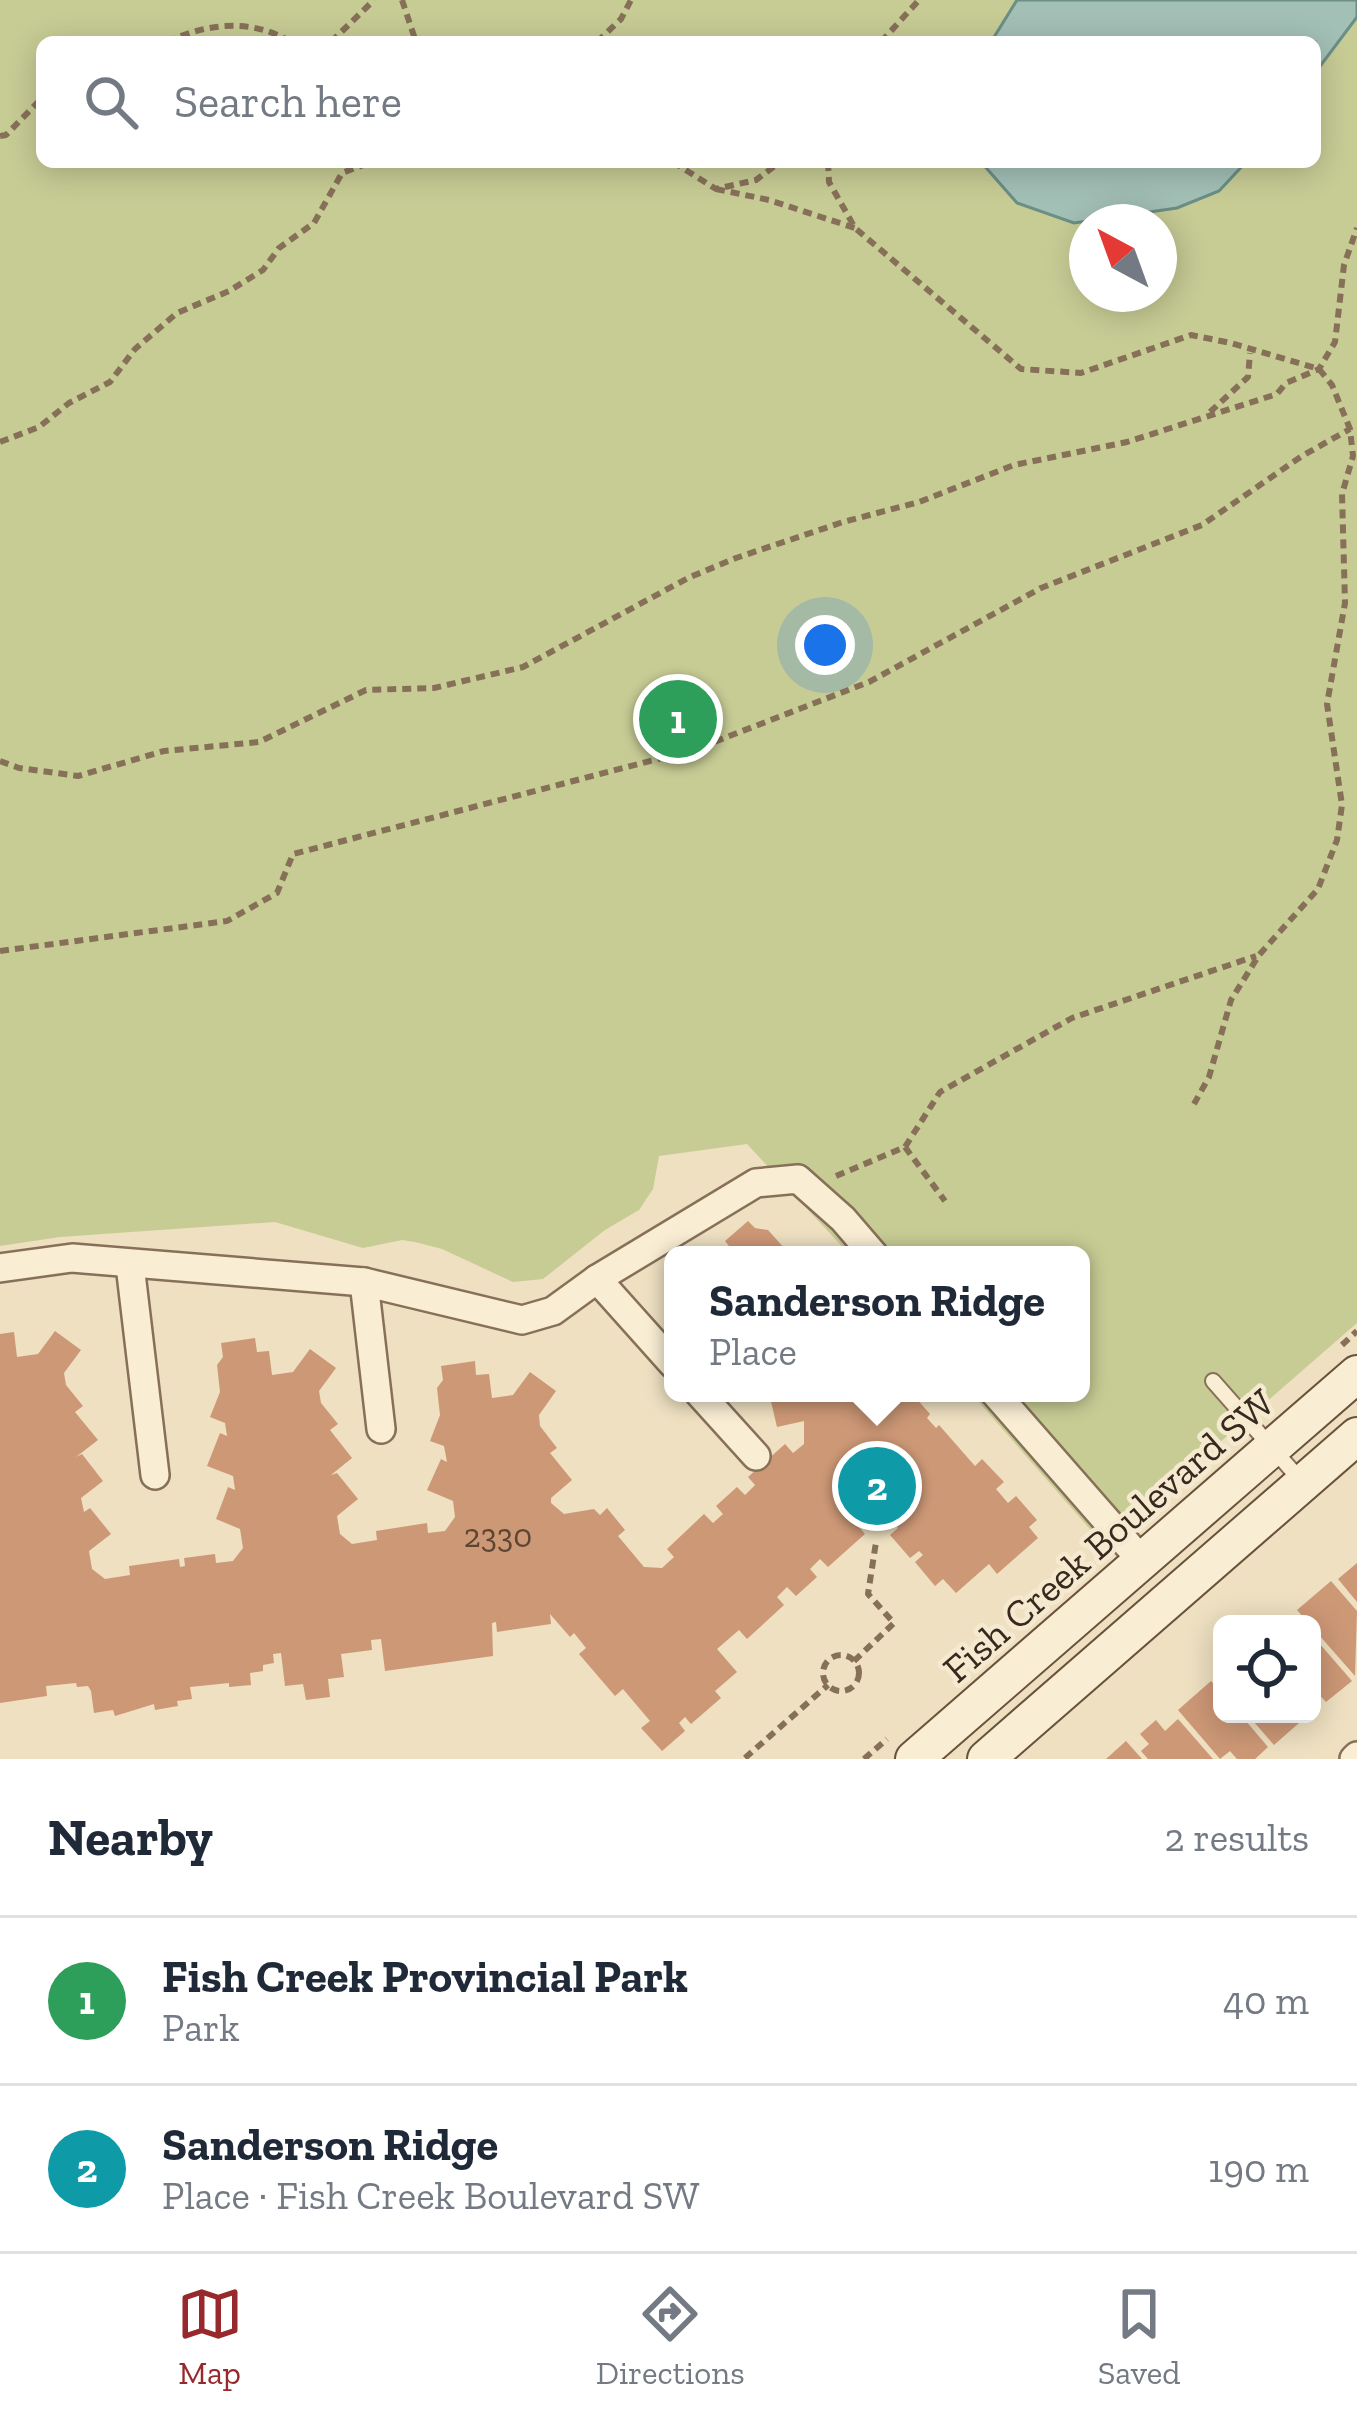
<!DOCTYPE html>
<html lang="en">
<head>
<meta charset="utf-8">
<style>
	body { margin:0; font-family:"Zilla Slab",serif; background:#f6f6f7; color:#1f2937 }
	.controls { position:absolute; right:36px; bottom:36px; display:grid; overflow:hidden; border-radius:18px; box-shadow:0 6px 30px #0003 }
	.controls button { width:108px; height:108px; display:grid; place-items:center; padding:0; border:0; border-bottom:3px solid #e0e1e3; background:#fff; color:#1f2937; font:60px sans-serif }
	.compass { position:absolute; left:1069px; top:204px; width:108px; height:108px; border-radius:50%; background:#fff; box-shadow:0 6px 30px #0003; rotate:319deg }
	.you { position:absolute; left:825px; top:645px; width:42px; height:42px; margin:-30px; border:9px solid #fff; border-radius:50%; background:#1a73e8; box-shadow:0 0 0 18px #1a73e833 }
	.badge { display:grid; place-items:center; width:78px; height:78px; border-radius:50%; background:#97282b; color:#fff; font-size:39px; font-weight:700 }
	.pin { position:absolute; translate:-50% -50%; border:6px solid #fff; box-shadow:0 3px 12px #0006 }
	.popup { position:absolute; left:664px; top:1246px; width:426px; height:156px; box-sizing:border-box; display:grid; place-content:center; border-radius:18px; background:#fff; filter:drop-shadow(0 3px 9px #0005); font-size:39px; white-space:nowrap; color:#747a83 }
	.popup b { font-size:45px; color:#1f2937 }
	.popup::after { content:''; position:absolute; left:50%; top:100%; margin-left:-24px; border:24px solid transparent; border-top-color:#fff }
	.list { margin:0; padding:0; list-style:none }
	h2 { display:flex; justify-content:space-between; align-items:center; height:156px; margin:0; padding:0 48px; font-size:51px }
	h2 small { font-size:39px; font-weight:400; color:#747a83 }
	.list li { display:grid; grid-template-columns:78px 1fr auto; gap:36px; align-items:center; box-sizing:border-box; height:168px; padding:0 48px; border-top:3px solid #e0e1e3 }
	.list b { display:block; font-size:45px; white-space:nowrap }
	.list p { margin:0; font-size:39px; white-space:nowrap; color:#747a83 }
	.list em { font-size:39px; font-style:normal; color:#747a83 }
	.icon { flex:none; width:66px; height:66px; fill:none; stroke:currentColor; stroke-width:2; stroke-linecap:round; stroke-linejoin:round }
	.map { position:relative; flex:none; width:1357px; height:1759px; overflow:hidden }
	.search { position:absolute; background:#fff; box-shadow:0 6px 30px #0003; left:36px; right:36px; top:36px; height:132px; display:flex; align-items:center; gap:30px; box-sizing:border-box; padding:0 42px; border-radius:18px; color:#747a83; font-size:45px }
	.sheet { height:492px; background:#fff }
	nav { display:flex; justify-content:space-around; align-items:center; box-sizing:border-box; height:168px; border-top:3px solid #e0e1e3; background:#fff; font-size:33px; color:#747a83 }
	nav a { display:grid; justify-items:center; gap:6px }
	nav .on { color:#97282b }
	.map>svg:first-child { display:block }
</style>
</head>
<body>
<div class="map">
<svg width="1357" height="1759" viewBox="0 0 1357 1759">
	<rect width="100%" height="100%" fill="#eee0c1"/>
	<path fill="#c7cc95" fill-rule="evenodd" d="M0,0H1357V1323L1103,1544L971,1393H1081V1255H850L747,1144L659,1156L653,1189L639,1210L605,1230L543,1279L513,1282L442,1249L415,1242L402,1240L363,1248L275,1222L60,1237L0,1246ZM42,42H1315V162H42ZM1087,222H1159V294H1087Z"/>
	<g fill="#a3c0b7" stroke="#6b8e85" stroke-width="3">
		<polygon points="1017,0 1357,0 1357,17 1315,73 1315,42 991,42"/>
		<polygon points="981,162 1246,162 1219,191 1177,208 1074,223 1017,203"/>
	</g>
	<g fill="#cd9876">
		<polygon points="748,1221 755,1228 768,1230 786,1250 798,1255 727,1255 732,1250 725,1241"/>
		<polygon points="55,1331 81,1350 64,1373 66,1385 83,1406 75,1412 98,1440 76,1457 82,1454 103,1481 81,1498 84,1512 90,1508 111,1534 89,1551 92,1569 105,1579 130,1575 129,1566 179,1559 180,1567 185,1566 184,1558 215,1554 216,1563 233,1561 243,1548 240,1529 216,1519 228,1487 235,1490 233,1476 207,1466 220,1433 227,1436 225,1423 210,1417 220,1392 217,1365 223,1357 221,1343 255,1338 257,1352 269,1351 272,1375 293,1372 310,1349 336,1368 319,1391 321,1403 338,1424 330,1430 352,1458 331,1475 337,1473 358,1499 337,1516 340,1534 352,1544 377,1540 376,1531 427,1523 428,1533 445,1531 455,1517 453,1501 427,1490 441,1459 447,1462 444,1446 430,1441 440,1415 437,1388 443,1380 441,1366 475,1361 476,1375 489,1374 492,1398 513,1395 530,1372 556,1391 539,1415 540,1426 557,1448 550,1453 572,1480 551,1498 551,1503 564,1514 594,1509 600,1515 607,1508 625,1530 618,1536 644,1567 662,1568 674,1557 667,1549 704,1514 713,1523 723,1514 716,1506 737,1487 745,1495 755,1485 748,1477 785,1444 793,1453 804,1444 804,1421 777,1427 769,1393 914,1396 930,1414 927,1418 936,1428 939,1425 975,1466 982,1459 1004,1482 996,1489 1008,1503 1016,1496 1037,1520 1029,1527 1038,1538 997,1574 989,1564 956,1593 943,1579 935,1586 915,1562 923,1555 919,1551 910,1558 890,1535 898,1528 890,1518 868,1516 858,1526 865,1534 828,1567 820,1559 810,1569 817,1577 796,1596 787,1587 777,1597 784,1605 747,1639 739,1630 717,1649 737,1672 715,1691 721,1698 691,1724 685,1717 679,1723 685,1731 662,1751 641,1728 650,1721 623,1689 615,1696 579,1654 586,1648 574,1633 570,1637 550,1614 551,1624 497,1632 496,1622 492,1623 493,1656 385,1671 381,1639 371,1640 372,1650 341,1654 344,1677 328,1679 330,1697 306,1700 303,1684 285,1686 281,1653 273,1654 274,1663 263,1665 263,1671 250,1673 251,1685 229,1687 229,1683 190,1687 192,1699 177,1701 178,1706 155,1710 154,1704 115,1716 113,1710 94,1713 91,1691 88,1686 77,1687 76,1683 46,1686 47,1696 0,1703 0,1334 14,1332 17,1357 38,1354"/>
		<polygon points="1357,1563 1357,1602 1338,1579"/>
		<polygon points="1331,1581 1357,1611 1355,1676 1297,1610"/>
		<polygon points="1312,1635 1352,1681 1326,1702 1312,1687"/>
		<polygon points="1211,1681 1222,1693 1222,1714 1240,1714 1268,1747 1255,1759 1237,1759 1230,1751 1220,1759 1178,1710"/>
		<polygon points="1247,1714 1291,1714 1299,1723 1274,1745"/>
		<polygon points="1178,1719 1213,1759 1148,1759 1141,1751 1149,1744 1140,1734 1156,1720 1165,1731"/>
		<polygon points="1126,1741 1142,1759 1106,1759"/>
	</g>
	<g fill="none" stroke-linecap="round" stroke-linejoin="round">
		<g stroke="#877058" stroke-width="18">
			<polyline id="lane" points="1213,1381 1303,1483"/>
		</g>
		<g stroke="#877058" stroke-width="32">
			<g id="street">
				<polyline points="130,1265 155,1475"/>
				<polyline points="0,1268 72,1258 364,1282 522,1320 553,1311 597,1279 756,1183 798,1179 843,1219 874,1255"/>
				<polyline points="597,1279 673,1364"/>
				<polyline points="364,1282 381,1429"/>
				<polyline points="699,1393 756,1456"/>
				<polyline points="995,1393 1142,1561"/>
				<polyline points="1354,1759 1357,1756"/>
			</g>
		</g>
		<g stroke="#69523c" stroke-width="40">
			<g id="secondary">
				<polyline points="914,1759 1357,1374"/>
				<polyline points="986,1759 1357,1436"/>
			</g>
		</g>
		<g stroke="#877058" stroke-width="6" stroke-dasharray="9 6" stroke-linecap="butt">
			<polyline points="402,0 416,42"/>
			<path d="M167,42C208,23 251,18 291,42"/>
			<polyline points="331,42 374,0"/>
			<polyline points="597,42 621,19 631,0"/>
			<polyline points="881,42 919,0"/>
			<polyline points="0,136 6,135 42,98"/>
			<polyline points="673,162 716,189 756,180 780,162"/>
			<polyline points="828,162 829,182 855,228 1021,369 1081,373 1191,335 1231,343 1319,369 1332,385 1350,429 1353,456 1342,494 1345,603 1327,704 1342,805 1337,840 1318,889 1259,955 1231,1000 1209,1077 1194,1104"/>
			<polyline points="716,189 769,200 855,228"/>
			<polyline points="1210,412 1248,377 1250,353"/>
			<polyline points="0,442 39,427 69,403 110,382 135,349 177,313 229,291 263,270 279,248 314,223 342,173 371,162"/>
			<polyline points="0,761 19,768 78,776 164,751 259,742 366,690 434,688 523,667 688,578 736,558 843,522 919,502 1014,465 1127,442 1277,394 1286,383 1319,369 1335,342 1344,265 1357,228"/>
			<polyline points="0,951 227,921 277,893 293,854 696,749 869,682 1041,588 1202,525 1302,456 1350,429"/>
			<polyline points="905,1147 945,1201"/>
			<polyline points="836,1176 905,1147 940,1092 1072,1018 1256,956"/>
			<polyline points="1342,1345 1357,1331"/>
			<circle cx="841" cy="1673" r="18"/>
			<polyline points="854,1661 894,1623 868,1594 876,1542"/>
			<polyline points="745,1758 828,1685"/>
			<polyline points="864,1759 887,1739"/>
		</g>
		<use href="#lane" stroke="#f9edd4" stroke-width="14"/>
		<use href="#street" stroke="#f9edd4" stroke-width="27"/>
		<use href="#secondary" stroke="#f9edd4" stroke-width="36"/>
	</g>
	<g text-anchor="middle" stroke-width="9" stroke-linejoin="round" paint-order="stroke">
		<g font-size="33" fill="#5c4533">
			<text x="498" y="1547">2330</text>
		</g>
		<g font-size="39" fill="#37291d" stroke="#f5ead0">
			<text transform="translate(1108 1535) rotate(-41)" y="14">Fish Creek Boulevard SW</text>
		</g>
	</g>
</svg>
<div class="controls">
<button><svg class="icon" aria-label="locate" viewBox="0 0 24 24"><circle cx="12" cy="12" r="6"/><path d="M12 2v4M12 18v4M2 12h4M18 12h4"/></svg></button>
</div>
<svg class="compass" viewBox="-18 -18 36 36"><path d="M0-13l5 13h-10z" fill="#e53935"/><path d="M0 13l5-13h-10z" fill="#747a83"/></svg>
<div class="you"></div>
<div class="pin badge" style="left:678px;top:719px;background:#2e9e5b">1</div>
<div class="pin badge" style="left:877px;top:1486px;background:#0f9aa8">2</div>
<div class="popup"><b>Sanderson Ridge</b>Place</div>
<div class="search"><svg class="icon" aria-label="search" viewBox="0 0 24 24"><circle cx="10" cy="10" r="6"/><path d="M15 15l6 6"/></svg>Search here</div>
</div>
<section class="sheet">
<h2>Nearby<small>2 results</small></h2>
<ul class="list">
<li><span class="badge" style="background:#2e9e5b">1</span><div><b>Fish Creek Provincial Park</b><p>Park</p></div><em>40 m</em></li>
<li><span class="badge" style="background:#0f9aa8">2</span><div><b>Sanderson Ridge</b><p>Place · Fish Creek Boulevard SW</p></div><em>190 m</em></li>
</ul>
</section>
<nav>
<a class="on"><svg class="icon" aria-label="map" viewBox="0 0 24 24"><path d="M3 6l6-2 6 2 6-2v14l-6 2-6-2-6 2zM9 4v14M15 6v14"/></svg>Map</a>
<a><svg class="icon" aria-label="directions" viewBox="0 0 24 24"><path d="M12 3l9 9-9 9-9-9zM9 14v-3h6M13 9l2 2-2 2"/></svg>Directions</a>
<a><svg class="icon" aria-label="saved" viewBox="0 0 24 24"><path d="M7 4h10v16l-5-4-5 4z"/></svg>Saved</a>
</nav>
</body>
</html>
